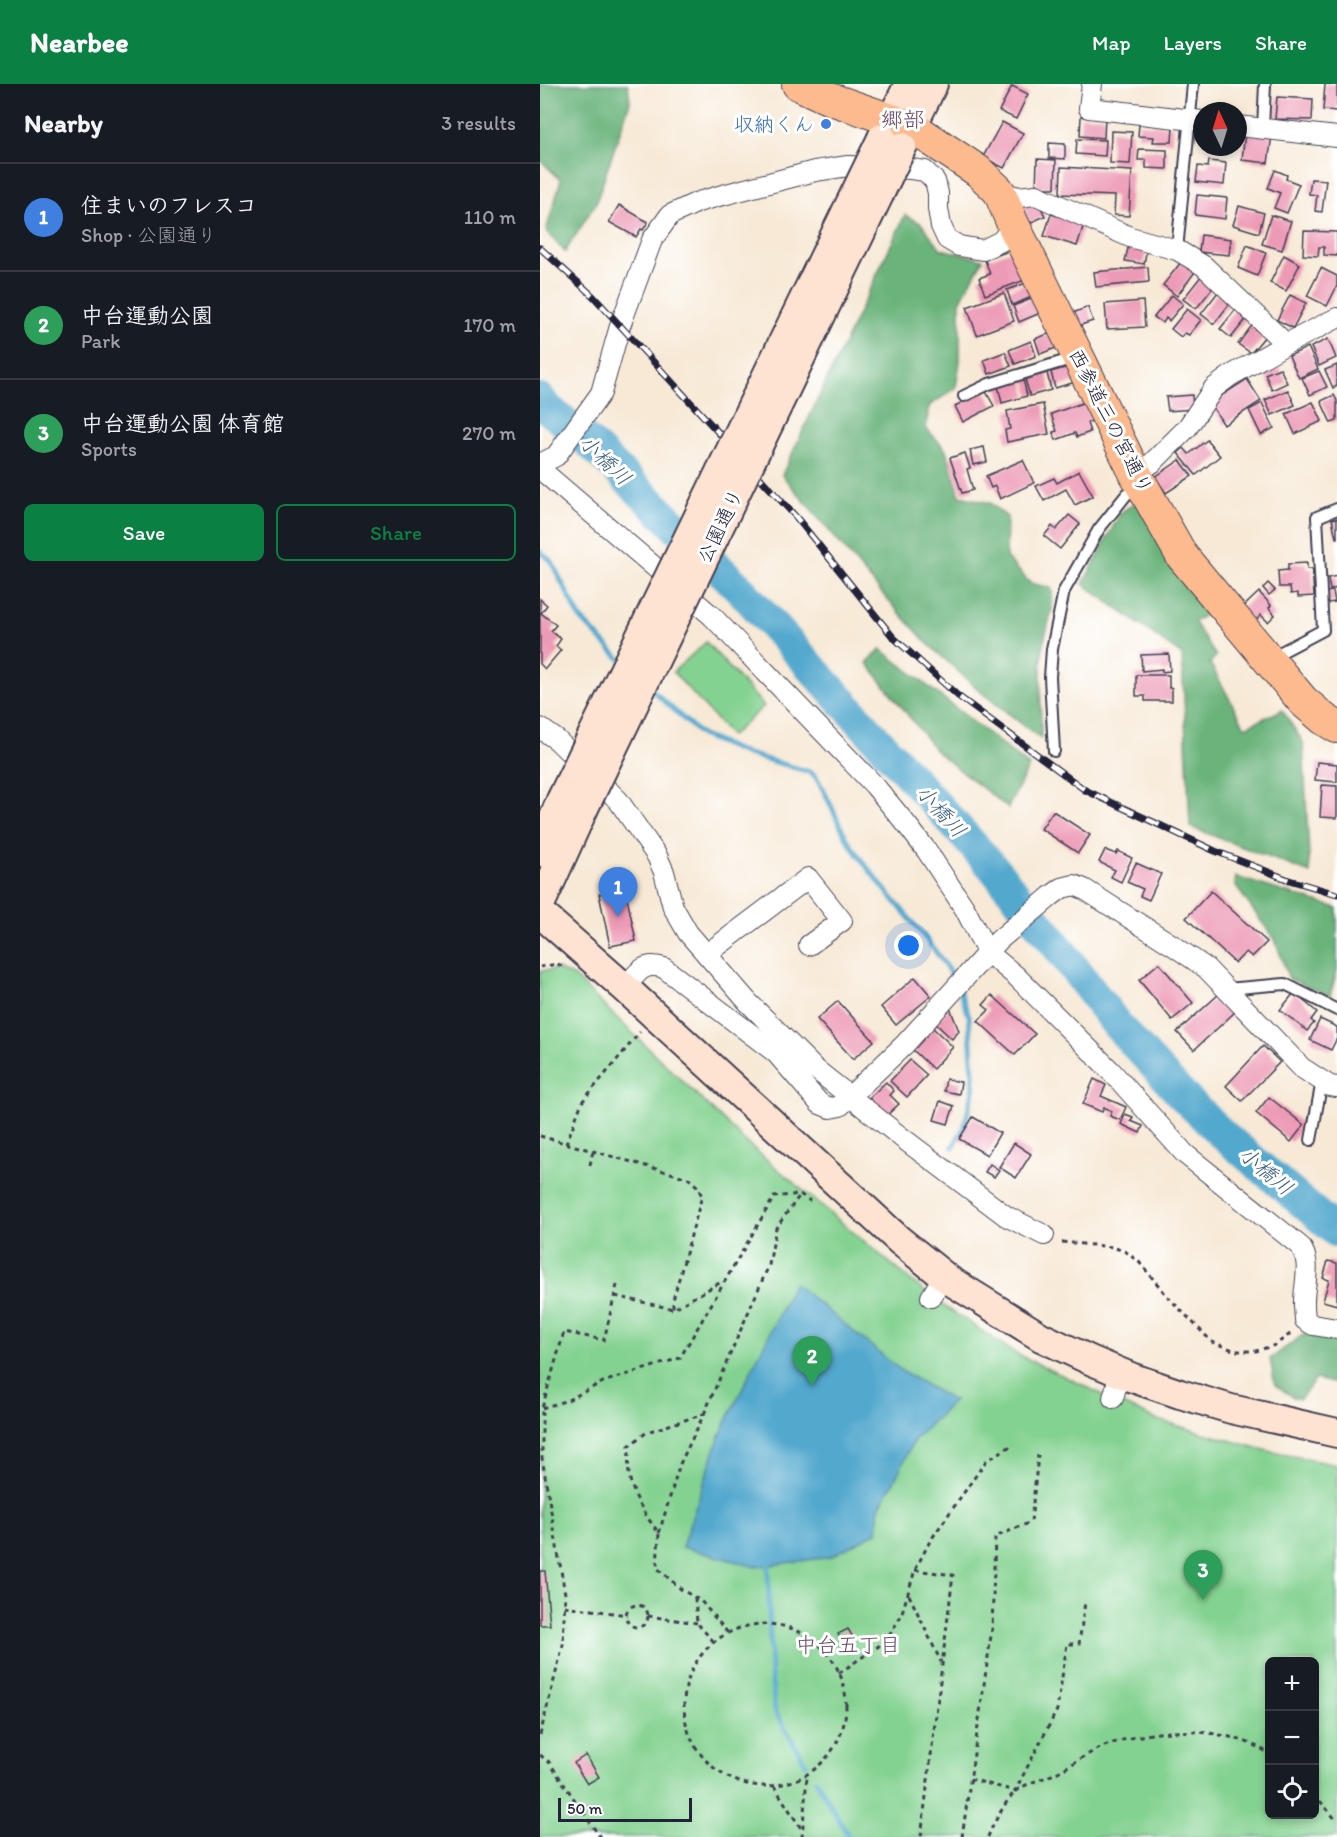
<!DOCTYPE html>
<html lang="en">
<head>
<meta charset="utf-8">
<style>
	body { margin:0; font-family:Itim,"Klee One",sans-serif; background:#242831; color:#f1f3f6 }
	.controls { position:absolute; right:18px; bottom:18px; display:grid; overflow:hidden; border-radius:9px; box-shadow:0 3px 9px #0003 }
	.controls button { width:54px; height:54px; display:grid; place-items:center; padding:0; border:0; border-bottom:2px solid #363941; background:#171b24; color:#f1f3f6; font:30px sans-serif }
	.compass { position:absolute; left:653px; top:18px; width:54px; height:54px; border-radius:50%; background:#171b24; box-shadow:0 3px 9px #0003; rotate:356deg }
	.scale { position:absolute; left:18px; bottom:15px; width:134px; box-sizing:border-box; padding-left:6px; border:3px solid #22223b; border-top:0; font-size:16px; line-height:21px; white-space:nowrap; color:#22223b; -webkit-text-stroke:4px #fff; paint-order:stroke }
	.you { position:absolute; left:369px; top:862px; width:21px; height:21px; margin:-15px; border:4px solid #fff; border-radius:50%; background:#1a73e8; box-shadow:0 0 0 9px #1a73e833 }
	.badge { display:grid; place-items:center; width:39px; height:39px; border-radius:50%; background:#0b8043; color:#fff; font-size:20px; font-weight:700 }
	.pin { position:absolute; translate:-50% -50px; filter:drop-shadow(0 2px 3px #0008) }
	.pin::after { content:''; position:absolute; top:32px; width:21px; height:18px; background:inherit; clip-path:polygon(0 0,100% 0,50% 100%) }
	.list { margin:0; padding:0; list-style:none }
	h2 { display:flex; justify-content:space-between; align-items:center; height:78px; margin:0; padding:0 24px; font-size:26px }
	h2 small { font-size:20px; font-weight:400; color:#9ea1a6 }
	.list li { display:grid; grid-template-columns:39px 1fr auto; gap:18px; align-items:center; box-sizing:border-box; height:108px; padding:0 24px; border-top:2px solid #363941 }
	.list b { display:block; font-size:22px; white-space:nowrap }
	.list p { margin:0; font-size:20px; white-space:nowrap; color:#9ea1a6 }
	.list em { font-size:20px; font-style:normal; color:#9ea1a6 }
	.actions { display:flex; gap:12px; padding:18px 24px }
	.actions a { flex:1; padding:14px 0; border:2px solid #0b8043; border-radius:9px; text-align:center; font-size:21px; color:#0b8043 }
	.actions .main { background:#0b8043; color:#fff }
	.icon { flex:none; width:33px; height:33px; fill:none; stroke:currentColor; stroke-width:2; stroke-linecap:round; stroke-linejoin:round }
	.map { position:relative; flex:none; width:797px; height:1753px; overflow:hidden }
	header { display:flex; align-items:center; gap:36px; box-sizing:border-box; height:84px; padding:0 30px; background:#0b8043; color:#fff }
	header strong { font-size:28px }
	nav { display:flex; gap:33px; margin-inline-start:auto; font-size:21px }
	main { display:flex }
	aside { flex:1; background:#171b24 }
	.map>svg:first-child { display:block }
</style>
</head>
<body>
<header>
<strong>Nearbee</strong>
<nav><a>Map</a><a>Layers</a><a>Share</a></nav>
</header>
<main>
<aside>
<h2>Nearby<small>3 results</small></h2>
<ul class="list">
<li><span class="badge" style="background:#3f7fe0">1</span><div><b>住まいのフレスコ</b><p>Shop · 公園通り</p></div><em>110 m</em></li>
<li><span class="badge" style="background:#2e9e5b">2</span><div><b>中台運動公園</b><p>Park</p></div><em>170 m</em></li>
<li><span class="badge" style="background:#2e9e5b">3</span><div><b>中台運動公園 体育館</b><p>Sports</p></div><em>270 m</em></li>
</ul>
<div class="actions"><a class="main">Save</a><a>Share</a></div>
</aside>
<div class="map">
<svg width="797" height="1753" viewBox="0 0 797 1753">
	<rect width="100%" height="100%" fill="#fff"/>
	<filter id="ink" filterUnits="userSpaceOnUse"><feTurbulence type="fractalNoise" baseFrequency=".0167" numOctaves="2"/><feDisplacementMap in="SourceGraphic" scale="12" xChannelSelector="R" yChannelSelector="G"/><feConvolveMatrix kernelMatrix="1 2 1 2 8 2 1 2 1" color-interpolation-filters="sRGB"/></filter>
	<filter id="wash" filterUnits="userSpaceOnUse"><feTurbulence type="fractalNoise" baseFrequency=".008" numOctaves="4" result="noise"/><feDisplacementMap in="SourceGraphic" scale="24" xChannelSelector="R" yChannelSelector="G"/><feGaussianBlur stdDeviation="1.35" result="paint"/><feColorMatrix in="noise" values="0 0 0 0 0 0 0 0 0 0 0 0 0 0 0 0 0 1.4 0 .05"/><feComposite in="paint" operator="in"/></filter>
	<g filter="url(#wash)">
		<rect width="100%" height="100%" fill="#f7e9d6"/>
		<g fill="#84d291" stroke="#537a66" stroke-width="1.5" fill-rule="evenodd">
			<polygon points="166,558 224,622 191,652 133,588"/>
			<path d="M17,885L33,892L207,1059L272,1114L391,1213L475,1269L614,1335L728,1367L797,1381V1753H0V887ZM730,1578H774V1730H730Z"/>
		</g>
		<g fill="#6bb47b" stroke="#466b5b" stroke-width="1.5">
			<polygon points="0,0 88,0 90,18 56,119 25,168 6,147 21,96 0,76"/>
			<path d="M365,131L381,139L401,165L443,175L420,218V277L416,304L389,322L386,344L406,366L420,412L450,419L467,433L466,473L490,499L511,504C517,523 505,544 503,564C499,594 501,624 501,655L442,609L388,560L347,515L242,391Z"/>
			<polygon points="597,418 672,526 654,538 676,572 670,579 705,643 742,626 763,658 770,789 650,743 642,571 543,500 581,428"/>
			<polygon points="341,565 489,682 468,724 397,668 327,579"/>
			<polygon points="696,793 797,824 797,886 790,912 749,895 735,856 695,801"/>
			<polygon points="767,1248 797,1255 797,1300 776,1295 760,1315 753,1313 735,1301 730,1275"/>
		</g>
		<polygon fill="#52a8ce" stroke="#3a6584" stroke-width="1.5" points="254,1199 363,1288 414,1317 374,1356 354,1398 339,1423 337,1448 290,1473 216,1483 142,1463 180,1351"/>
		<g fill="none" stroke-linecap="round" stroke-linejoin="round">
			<g stroke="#52a8ce" stroke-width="5">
				<polyline points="0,468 11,477 40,534 80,575"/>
				<path d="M110,604L161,651L204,669L270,688L275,692C289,712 296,737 309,758C340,806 387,848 415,897"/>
				<polyline points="413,1063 424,1043 434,1004 429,932 419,906"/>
				<polyline points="228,1481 231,1590 235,1627 266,1680"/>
				<polyline points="276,1696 309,1753"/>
			</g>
			<polyline stroke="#52a8ce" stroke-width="32" points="0,315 6,323 53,362 200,505 451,781 514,858 577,941 637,1006 682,1050 797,1148"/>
		</g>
		<g id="blocks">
			<g fill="#ed9ab6">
				<polygon points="785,0 797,0 797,27 783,26"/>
				<polygon points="472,2 488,10 476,35 459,27"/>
				<polygon points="737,13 773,15 772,36 735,35"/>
				<polygon points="541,32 565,33 564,54 540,52"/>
				<polygon points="462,38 483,49 464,84 443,73"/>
				<polygon points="599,40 633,42 632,58 613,58 614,53 598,52"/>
				<polygon points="571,47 592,48 590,80 570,79"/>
				<polygon points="705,48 732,51 728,79 702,76"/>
				<polygon points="537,55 566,56 565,72 536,70"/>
				<polygon points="509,59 525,60 525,75 509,74"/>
				<polygon points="669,63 689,63 688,67 668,64"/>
				<polygon points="599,65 627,66 627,85 606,84 606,76 598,76"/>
				<polygon points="497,75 516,76 515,104 496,104"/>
				<polygon points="669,77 686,79 684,101 656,98 658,82 668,83"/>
				<polygon points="521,83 592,87 589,132 574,131 575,112 520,110"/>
				<polygon points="735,86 747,91 746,95 759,100 747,129 734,124 740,109 728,104"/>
				<polygon points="771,95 786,96 782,128 775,127 777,111 769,110"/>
				<polygon points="657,111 687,114 685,135 655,131"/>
				<polygon points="496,114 505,132 490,139 481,120"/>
				<polygon points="79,121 108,138 103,146 101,145 96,153 69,138"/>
				<polygon points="699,122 724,129 719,149 693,141"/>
				<polygon points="511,130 544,140 537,162 504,152"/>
				<polygon points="731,131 751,137 742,166 722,160"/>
				<polygon points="764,147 797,148 797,172 784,171 784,163 779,163 778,172 763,171"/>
				<polygon points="661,151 691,155 689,171 659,168"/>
				<polygon points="589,160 607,164 604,180 585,177"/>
				<polygon points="707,161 726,169 717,192 698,184"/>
				<polygon points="479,163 490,194 445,211 439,194 450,190 445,176"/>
				<polygon points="744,171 760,180 746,207 730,199"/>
				<polygon points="641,178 655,188 637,212 623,201"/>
				<polygon points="608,183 609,198 556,203 554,188"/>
				<polygon points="781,184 797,192 797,202 787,222 767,212"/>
				<polygon points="662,191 675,201 656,225 643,215"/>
				<polygon points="494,196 499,210 472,221 467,206"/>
				<polygon points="678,208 691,218 674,240 661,230"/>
				<polygon points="464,209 474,237 437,251 427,223"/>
				<polygon points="632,211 643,220 629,237 626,234 623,239 614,233"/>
				<polygon points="750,211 766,219 753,244 737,236"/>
				<polygon points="499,212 505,227 479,238 473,222"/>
				<polygon points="603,217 605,243 567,245 565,220"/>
				<polygon points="548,223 553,237 538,242 533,229"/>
				<polygon points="647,225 661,236 649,251 645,249 641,253 631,245"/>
				<polygon points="696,225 707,234 691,254 680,245"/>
				<polygon points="713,240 726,251 711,269 698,260"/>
				<polygon points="516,247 521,262 500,270 495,255"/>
				<polygon points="788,255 796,274 779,282 771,263"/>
				<polygon points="491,257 496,272 475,280 469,266"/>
				<polygon points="768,263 778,285 759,294 749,272"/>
				<polygon points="465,268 471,282 449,290 444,276"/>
				<polygon points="535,281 539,297 515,304 511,288"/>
				<polygon points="797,281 797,302 793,304 785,286"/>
				<polygon points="740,284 747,299 732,306 725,290"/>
				<polygon points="779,287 787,303 770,311 762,294"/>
				<polygon points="507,289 511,306 490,312 485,295"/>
				<polygon points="483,295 487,312 462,319 458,302"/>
				<polygon points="707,295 721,317 684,341 670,319"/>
				<polygon points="445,306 454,322 423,338 415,322"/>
				<polygon points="748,306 755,321 732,331 725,316"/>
				<polygon points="652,311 653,325 628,327 626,313"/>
				<polygon points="794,311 797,317 797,337 791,339 781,317"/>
				<polygon points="545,318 552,337 547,339 550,348 537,353 535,349 516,356 513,348 517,347 511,330"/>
				<polygon points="773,318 782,337 755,350 746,330"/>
				<polygon points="722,319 734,344 721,351 709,326"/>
				<polygon points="503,320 509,350 467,358 465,346 470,345 467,327"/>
				<polygon points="667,356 680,372 656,391 638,369 644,364 649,370"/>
				<polygon points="444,363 447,378 433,381 430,366"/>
				<polygon points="425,369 430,384 427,385 433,406 422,409 410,374"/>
				<polygon points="483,376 494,399 460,415 455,402 451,404 446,392"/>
				<polygon points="640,376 652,392 626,409 615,393"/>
				<polygon points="539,387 553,412 535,421 526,405 504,417 496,402 514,394 517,399"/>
				<polygon points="529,431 540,440 520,465 504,452 512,442 516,446"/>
				<polygon points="797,434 797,454 796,454 792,435"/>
				<polygon points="767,479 767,485 772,485 774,512 758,513 758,509 751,510 750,503 739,503 738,487 748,486 748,480"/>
				<polygon points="797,492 797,504 790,506 788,494"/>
				<polygon points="728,499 735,506 729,511 723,504"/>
				<polygon points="793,507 795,518 787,519 786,508"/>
				<polygon points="719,508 731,521 729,524 735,531 728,538 721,531 714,538 701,525"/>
				<polygon points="0,515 7,521 1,529 16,541 11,547 21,555 16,562 21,566 5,585 0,580"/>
				<polygon points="629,570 630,587 622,588 622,585 602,587 601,571"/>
				<polygon points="596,591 629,591 629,604 632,604 632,617 605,617 605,612 596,612"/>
				<polygon points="777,678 797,680 797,698 775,696"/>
				<polygon points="782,701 797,702 797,734 780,733"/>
				<polygon points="513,727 550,751 538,769 501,745"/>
				<polygon points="565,766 576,770 578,767 592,774 581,798 571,793 575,786 559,778"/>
				<polygon points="596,779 621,790 609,816 600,812 603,805 587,798"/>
				<polygon points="85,804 96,857 70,862 59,810"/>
				<polygon points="671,807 727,858 712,873 706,868 695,879 646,834"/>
				<polygon points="619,879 653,919 632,936 599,896"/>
				<polygon points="375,893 391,912 356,941 341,923"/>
				<polygon points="754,909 777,928 771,936 774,939 767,947 740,926"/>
				<polygon points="679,910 696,927 654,966 637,948"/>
				<polygon points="452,911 495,950 475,971 438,937 449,926 443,921"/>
				<polygon points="298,917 334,957 313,975 277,935"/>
				<polygon points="410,924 419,947 412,955 395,939"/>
				<polygon points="780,935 797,943 797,954 791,966 770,956"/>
				<polygon points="393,944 413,963 393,985 373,966"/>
				<polygon points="723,962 740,978 702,1017 686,1002"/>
				<polygon points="370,976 387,991 367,1013 350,997"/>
				<polygon points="406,995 421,998 419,1010 404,1007"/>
				<polygon points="554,995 566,1001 561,1012 586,1023 580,1036 570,1032 572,1027 564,1023 562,1028 543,1020"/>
				<polygon points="346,998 354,1007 350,1011 359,1020 346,1032 329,1014"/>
				<polygon points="729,1013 764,1041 751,1058 716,1029"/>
				<polygon points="400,1017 414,1022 408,1040 394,1036"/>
				<polygon points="585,1030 593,1033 591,1037 603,1042 600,1049 581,1040"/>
				<polygon points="433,1033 460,1049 447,1071 419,1055"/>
				<polygon points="474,1059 491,1070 476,1094 459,1083"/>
				<polygon points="450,1080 459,1086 454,1093 445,1088"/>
				<polygon points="788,1177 797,1179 797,1221 783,1217 789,1196 783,1194"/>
				<polygon points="0,1487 5,1487 10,1541 0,1541"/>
				<polygon points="308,1545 314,1555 303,1560 298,1550"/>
				<polygon points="46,1671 59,1693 47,1700 34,1679"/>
			</g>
		</g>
	</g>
	<g filter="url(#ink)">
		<use href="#blocks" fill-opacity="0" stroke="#424052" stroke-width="1.5"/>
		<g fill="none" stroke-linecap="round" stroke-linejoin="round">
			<g stroke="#424052" stroke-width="14">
				<g id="lane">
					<polyline points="723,45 725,0"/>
					<polyline points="637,166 653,0"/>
					<polyline points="424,312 449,300 534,274"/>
					<polyline points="730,574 783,546 777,433 797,425"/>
					<polyline points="514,667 510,593 512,565 524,507 559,445 587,410 601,402"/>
					<polyline points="686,905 745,900 797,926"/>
					<polyline points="771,1056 782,997"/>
				</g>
			</g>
			<g stroke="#424052" stroke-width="22">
				<g id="street">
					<polyline points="552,0 549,24 662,37"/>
					<polyline points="698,42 797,53"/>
					<polyline points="459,107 478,113 496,111 590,153 637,166 664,182 746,260"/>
					<polyline points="0,380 16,372 61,309 80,242 112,156 130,131 158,118 179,112 275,87 308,82 371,85 385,87 395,97 398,109 398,125 401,142 407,155 419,162 443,166 461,157 469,147 472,138"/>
					<path d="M0,385L172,532L334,701L367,741L387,767L425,825L447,868L476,892L571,987L645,1070L760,1162C773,1179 763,1202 764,1221C764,1226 765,1232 765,1236L773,1241L797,1245"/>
					<polyline points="595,389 612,379 647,344 674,304 690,292 746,260 797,234"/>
					<polyline points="0,644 17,656 78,716 117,772 124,788 133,823 148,849 208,918 274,984 361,1053 466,1132 504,1151"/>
					<polyline points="167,870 268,794 302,837 269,861"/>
					<path d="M85,904C97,889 103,877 124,884L236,969L280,1020L290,1024L300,1022L365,960L459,856L511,812L522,804L534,801L544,805L634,862L666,884L762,984L790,1002L797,1003"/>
					<polyline points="391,1213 404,1192"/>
					<polyline points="573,1314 580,1289"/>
				</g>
			</g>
			<g stroke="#424052" stroke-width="32">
				<g id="secondary">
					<polyline points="342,54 369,0"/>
					<polyline points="362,63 393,0"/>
					<polyline points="0,768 21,716"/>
					<polyline points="0,821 43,726"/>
					<polyline points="0,829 85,904 359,1156 409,1196 501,1253 550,1276 593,1294 640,1310 691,1325 797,1349"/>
				</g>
			</g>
			<g stroke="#424052" stroke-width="34">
				<polyline id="primary" points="258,0 288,14 372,43 438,87 459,107 472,138 595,389 642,472 763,617 784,635 797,643"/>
			</g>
			<g stroke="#424052" stroke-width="3" stroke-dasharray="4.5 4.5" stroke-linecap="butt">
				<polyline points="0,883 17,880 25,883"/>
				<polyline points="0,1052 148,1094 157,1102 162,1112 133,1216 133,1225"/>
				<polyline points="26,1060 42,1018 100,948"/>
				<polyline points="50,1081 53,1067"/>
				<polyline points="522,1158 573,1163 586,1168 600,1179 628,1213 672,1258 696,1267 716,1267 735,1261 753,1248"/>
				<polyline points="75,1212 133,1225 183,1197"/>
				<polyline points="2,1324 28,1316 63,1298 140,1274 234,1113 260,1110 270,1117"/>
				<polyline points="164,1330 229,1181 236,1144 260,1111"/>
				<path d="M119,1449L140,1380L164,1330L107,1348L89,1362C89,1371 88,1381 89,1390C92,1411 106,1433 119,1449L117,1484L142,1506L161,1517L188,1549"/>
				<polyline points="375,1486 413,1491 381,1753"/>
				<polyline points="369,1511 401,1578"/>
				<polyline points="155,1514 157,1539 174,1558"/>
				<circle cx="97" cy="1532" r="11"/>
				<polyline points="24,1522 87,1531"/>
				<polyline points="108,1532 157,1539"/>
				<circle cx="225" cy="1621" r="81"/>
				<polyline points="299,1589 346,1557 361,1532 375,1486 390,1457 446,1377 474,1360"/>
				<polyline points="0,1651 23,1561 25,1510 2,1374 2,1324 24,1248 64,1256 77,1201"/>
				<polyline points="0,1671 9,1678 60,1753"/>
				<polyline points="430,1695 475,1707 517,1626 527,1560 539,1560 545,1518"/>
				<polyline points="234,1702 262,1746"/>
				<polyline points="774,1710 797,1737"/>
				<polyline points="262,1753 267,1692"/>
				<polyline points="422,1753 452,1545 455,1453 491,1438 498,1371"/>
				<path d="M448,1753C451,1743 468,1713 476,1707C488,1698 505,1695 518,1688C535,1679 552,1666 570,1660C619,1643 685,1641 730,1670"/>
			</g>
			<use href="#lane" stroke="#fff" stroke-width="10"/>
			<use href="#street" stroke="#fff" stroke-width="20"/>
			<use href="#secondary" stroke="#fee3d2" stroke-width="28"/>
			<use href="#primary" stroke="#fcba8e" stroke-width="32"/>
			<g stroke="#22223b" stroke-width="7">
				<polyline id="rail" points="0,164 53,212 256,433 353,553 418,612 545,706 675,767 749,796 797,810"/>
			</g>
			<use href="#rail" stroke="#fff" stroke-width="4.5" stroke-dasharray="14" stroke-linecap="butt"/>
			<g stroke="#424052" stroke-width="32" stroke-linecap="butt">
				<g id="secondary-bridge">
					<polyline points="21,716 342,54"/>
					<polyline points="43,726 362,63"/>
				</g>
			</g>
			<use href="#secondary-bridge" stroke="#fee3d2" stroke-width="28"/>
		</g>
	</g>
	<circle fill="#3f7fe0" stroke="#fff" stroke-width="2" cx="286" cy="40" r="6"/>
	<g text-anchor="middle" stroke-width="6" stroke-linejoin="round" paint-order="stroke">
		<g font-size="20" fill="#366cbe" stroke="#fff" text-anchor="end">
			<text x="274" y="47">収納くん</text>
		</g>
		<g font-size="20" fill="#22223b" stroke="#fff">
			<text transform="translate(571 337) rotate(63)" y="7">西参道三の宮通り</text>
			<text transform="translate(180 442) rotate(-64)" y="7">公園通り</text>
		</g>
		<g font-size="21" font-style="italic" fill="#385e7d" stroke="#fff">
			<text transform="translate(65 376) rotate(44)" y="7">小橋川</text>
			<text transform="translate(401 727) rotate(48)" y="7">小橋川</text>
			<text transform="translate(726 1087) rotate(40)" y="7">小橋川</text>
		</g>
		<g font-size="21" fill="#694c66" stroke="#fff">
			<text x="308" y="1568">中台五丁目</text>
		</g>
		<g font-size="22" fill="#694c66" stroke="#fff">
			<text x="363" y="43">郷部</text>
		</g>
	</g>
</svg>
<div class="controls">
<button>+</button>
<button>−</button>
<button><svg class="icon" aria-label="locate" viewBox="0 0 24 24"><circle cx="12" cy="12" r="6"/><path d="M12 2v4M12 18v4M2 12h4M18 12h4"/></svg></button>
</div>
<svg class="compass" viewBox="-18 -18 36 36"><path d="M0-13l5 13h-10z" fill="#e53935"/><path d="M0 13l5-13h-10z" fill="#9ea1a6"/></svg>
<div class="scale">50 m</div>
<div class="you"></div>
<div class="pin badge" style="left:78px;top:833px;background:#3f7fe0">1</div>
<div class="pin badge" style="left:272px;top:1302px;background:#2e9e5b">2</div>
<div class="pin badge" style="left:663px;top:1516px;background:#2e9e5b">3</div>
</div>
</main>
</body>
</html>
